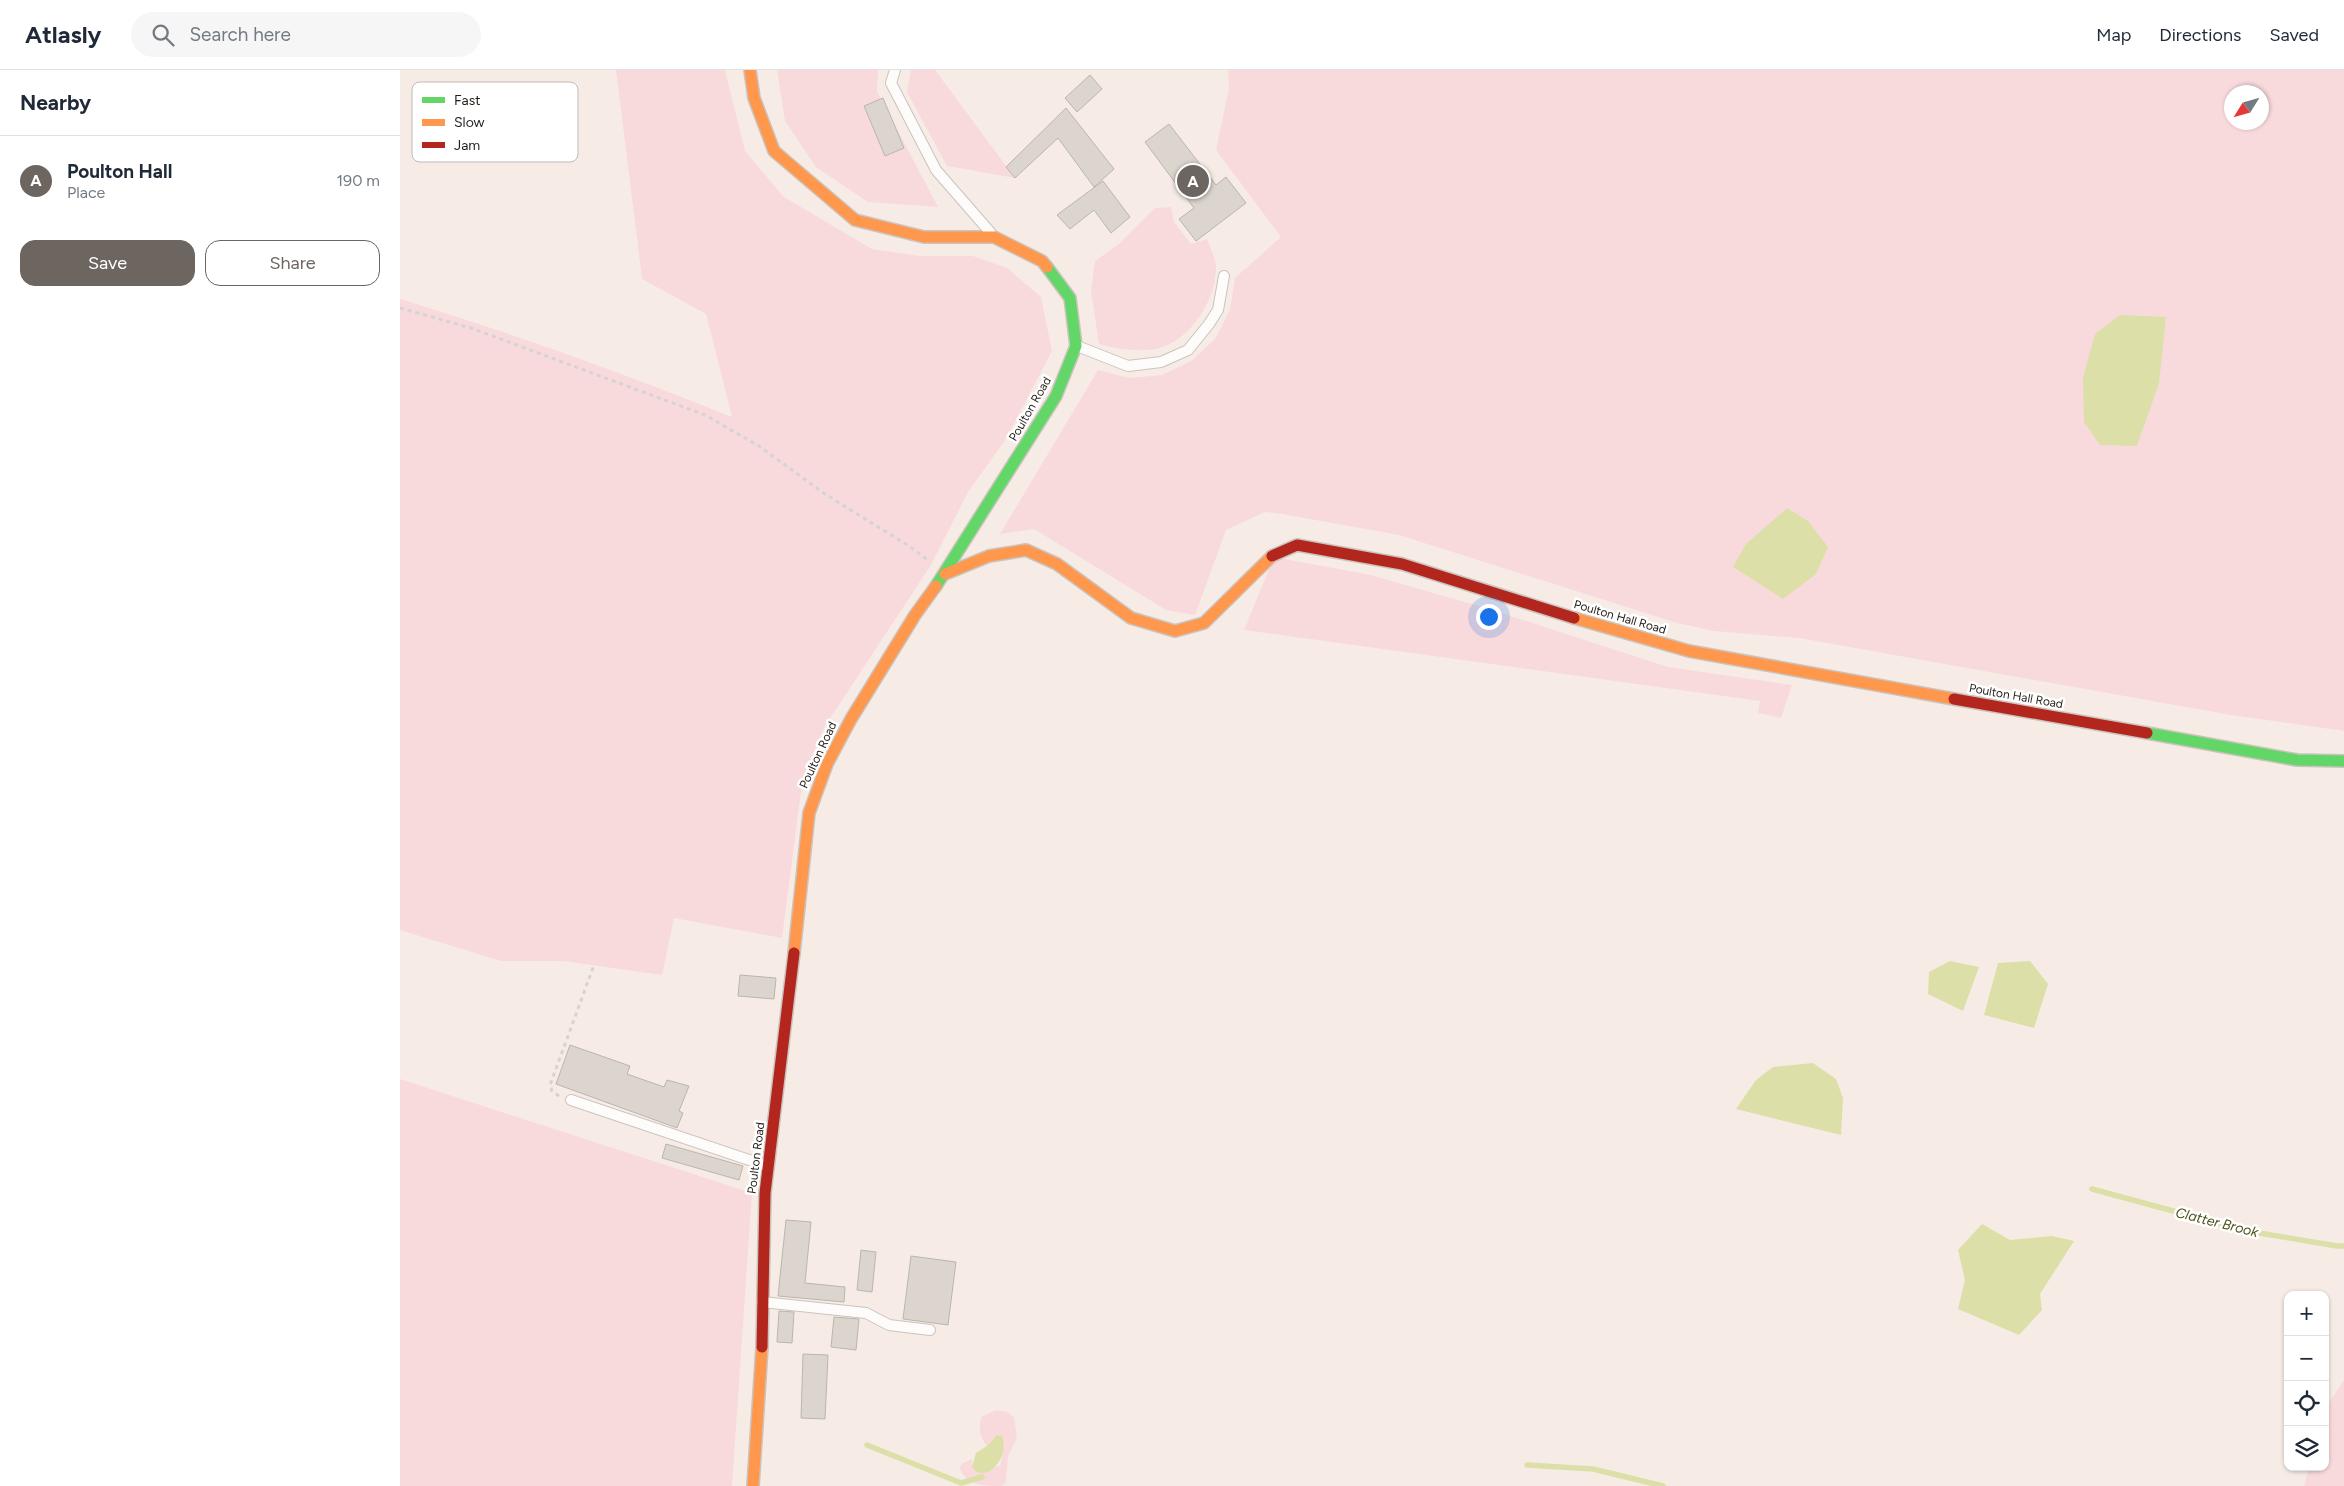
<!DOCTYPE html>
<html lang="en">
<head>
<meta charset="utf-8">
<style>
	body { margin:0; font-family:Figtree,sans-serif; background:#f6f6f7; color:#1f2937 }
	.controls { position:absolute; right:15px; bottom:15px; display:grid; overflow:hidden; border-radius:10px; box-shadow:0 1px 4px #0004 }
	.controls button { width:45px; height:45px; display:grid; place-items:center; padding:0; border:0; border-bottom:1px solid #e0e1e3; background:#fff; color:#1f2937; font:25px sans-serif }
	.compass { position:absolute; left:1824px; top:15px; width:45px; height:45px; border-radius:50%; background:#fff; box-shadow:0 1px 4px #0004; rotate:233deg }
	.you { position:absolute; left:1088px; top:546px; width:18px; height:18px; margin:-12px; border:4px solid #fff; border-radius:50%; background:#1a73e8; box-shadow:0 0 0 8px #1a73e833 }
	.badge { display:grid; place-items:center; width:32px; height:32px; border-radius:50%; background:#6d6560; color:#fff; font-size:16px; font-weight:700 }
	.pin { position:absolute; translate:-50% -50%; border:2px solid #fff; box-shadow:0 1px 5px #0006 }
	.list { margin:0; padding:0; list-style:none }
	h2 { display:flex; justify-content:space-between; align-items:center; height:65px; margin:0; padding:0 20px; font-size:21px }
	h2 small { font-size:16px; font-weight:400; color:#747a83 }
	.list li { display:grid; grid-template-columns:32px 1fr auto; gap:15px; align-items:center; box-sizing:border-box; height:90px; padding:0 20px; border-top:1px solid #e0e1e3 }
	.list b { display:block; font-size:19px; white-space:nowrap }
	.list p { margin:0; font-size:16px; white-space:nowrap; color:#747a83 }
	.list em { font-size:16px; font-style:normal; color:#747a83 }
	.actions { display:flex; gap:10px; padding:15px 20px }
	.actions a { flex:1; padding:11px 0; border:1px solid #6d6560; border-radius:15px; text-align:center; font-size:18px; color:#6d6560 }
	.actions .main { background:#6d6560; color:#fff }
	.icon { flex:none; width:28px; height:28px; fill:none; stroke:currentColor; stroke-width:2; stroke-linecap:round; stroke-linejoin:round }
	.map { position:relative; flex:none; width:1944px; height:1416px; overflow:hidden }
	header { display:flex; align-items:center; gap:30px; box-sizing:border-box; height:70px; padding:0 25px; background:#fff; border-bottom:1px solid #e0e1e3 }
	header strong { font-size:24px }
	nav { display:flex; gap:28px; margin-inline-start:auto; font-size:18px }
	.search { width:350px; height:45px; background:#f6f6f7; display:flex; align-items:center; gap:12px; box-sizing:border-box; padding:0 18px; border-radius:28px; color:#747a83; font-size:19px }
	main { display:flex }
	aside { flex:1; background:#fff }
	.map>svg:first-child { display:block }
</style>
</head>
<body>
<header>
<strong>Atlasly</strong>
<div class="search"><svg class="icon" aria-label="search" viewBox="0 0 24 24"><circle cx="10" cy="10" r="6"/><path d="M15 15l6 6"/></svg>Search here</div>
<nav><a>Map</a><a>Directions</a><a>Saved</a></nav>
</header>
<main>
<aside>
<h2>Nearby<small></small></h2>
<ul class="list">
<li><span class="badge">A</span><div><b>Poulton Hall</b><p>Place</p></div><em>190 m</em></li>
</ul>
<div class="actions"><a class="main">Save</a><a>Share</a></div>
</aside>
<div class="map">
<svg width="1944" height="1416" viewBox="0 0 1944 1416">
	<rect width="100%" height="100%" fill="#f6ece5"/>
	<g fill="#f9dadc" fill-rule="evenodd">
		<path d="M216,0H325L345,81L384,127L472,179L520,186H573L607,198L641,227L652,281L606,369L568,422L531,495L425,656L403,707L382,868L274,848L262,905L163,891H101L0,860V229C112,263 223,303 332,347L306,244L242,209Z"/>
		<polygon points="377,0 478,0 477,21 538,137 468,132 416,97 385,51"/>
		<polygon points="511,0 535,0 615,108 547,96 507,22"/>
		<path d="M828,0H1944V661L1831,645L1399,568L1314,561L1277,553L999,465L882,444L865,442L826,460L795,545L766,540L634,459L600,464L698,300L729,308L762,305L791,291L815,269L830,240L835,208L881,167L816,80L829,18ZM1832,22H1862V52H1832Z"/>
		<path d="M771,137L774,152L791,174L807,169C810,177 816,189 816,198C816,231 789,272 756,279C736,282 717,279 699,274L691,221L695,191L719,174L755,138Z"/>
		<polygon points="874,487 971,505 1092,540 1268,597 1392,615 1381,648 1358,643 1360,631 844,560"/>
		<polygon points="0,1009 352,1123 332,1416 0,1416"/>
		<polygon points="1944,1310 1944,1416 1904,1416 1909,1397 1925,1397 1925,1339"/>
		<path d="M596,1340L607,1342L614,1347L617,1368L608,1386L606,1412L602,1416C586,1416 567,1416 560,1399L561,1394L572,1389V1398L600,1396L605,1372L593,1369L587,1376C579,1366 579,1360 581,1347Z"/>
	</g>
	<g fill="#dcdfa7">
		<polygon points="1720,245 1766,247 1759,313 1737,376 1700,375 1684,352 1683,308 1695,264"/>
		<polygon points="1387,438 1408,451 1428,477 1416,504 1383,529 1333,497 1346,474"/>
		<polygon points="1550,891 1579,897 1563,941 1528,924 1529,902"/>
		<polygon points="1630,891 1648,914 1634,958 1584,945 1598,893"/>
		<polygon points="1413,993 1436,1009 1443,1028 1441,1065 1336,1039 1356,1010 1373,997"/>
		<polygon points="1582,1154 1610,1170 1652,1166 1674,1171 1640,1224 1642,1240 1619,1265 1558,1239 1565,1210 1558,1180"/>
		<path d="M597,1365L602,1366C611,1387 585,1416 572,1397L576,1383L587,1376Z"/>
	</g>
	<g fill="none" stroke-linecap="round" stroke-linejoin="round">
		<g stroke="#dcdfa7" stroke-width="5.5">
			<polyline points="1692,1119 1847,1161 1937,1176 1944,1176"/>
			<polyline points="467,1375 561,1413 582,1407"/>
			<polyline points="1127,1395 1193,1399 1263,1416"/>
		</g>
	</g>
	<g fill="#dbd5ce" stroke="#bbb5af">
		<polygon points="690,5 702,19 677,42 665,28"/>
		<polygon points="483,28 504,78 485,86 464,36"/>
		<polygon points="666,38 714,99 694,117 658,68 615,108 606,97"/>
		<polygon points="769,54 816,115 826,107 846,133 796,171 779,149 794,138 745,72"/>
		<polygon points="703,111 730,147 711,163 694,140 670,159 657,145"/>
		<polygon points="340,905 376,908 374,929 338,926"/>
		<polygon points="170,975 230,996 227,1004 264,1017 267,1010 289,1016 279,1041 283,1043 277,1058 156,1014"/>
		<polygon points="266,1074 343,1096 339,1110 262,1088"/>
		<polygon points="386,1150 411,1152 405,1213 445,1217 444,1232 378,1226"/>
		<polygon points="461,1180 476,1182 472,1222 457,1220"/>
		<polygon points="511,1186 556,1192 548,1255 503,1249"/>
		<polygon points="379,1241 394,1242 392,1273 377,1272"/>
		<polygon points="434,1247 459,1249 456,1280 431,1277"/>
		<polygon points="403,1284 428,1285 425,1349 401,1348"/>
	</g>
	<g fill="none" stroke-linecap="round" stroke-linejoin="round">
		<g stroke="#cbc3be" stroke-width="12">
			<g id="lane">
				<polyline points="495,0 491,13 536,100 590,162"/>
				<polyline points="677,276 728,296 761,292 788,280 809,254 818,240 824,206"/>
				<polyline points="171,1030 367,1096"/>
				<polyline points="362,1232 466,1243 489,1255 530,1260"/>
			</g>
		</g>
		<g stroke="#cbc3be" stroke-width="14">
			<g id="fast">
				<polyline points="536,516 656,326 676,276 670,228 647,197"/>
				<polyline points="1747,663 1897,690 1944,691"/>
			</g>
		</g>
		<g stroke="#cbc3be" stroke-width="14">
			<g id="slow">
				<polyline points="350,0 354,28 374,81 455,150 524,167 594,167 642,191 647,197"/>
				<polyline points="545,504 589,486 626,480 657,494 731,548 775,561 804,553 872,486"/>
				<polyline points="1174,548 1289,581 1554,629"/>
				<polyline points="394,883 409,743 427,694 451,649 515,545 536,516"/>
				<polyline points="353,1416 362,1277"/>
			</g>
		</g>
		<g stroke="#cbc3be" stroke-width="14">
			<g id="jam">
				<polyline points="872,486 897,475 1002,494 1174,548"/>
				<polyline points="1554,629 1747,663"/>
				<polyline points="362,1277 365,1123 394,883"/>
			</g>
		</g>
		<g stroke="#d6d3d1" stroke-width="3" stroke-dasharray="4 4" stroke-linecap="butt">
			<polyline points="0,238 71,258 305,345 359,376 425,424 509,476 529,491"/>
			<polyline points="159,1026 152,1021 150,1015 194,895"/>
		</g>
		<use href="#lane" stroke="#fefcfb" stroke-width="10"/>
		<use href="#fast" stroke="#63d668" stroke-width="11"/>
		<use href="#slow" stroke="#ff974d" stroke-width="11"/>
		<use href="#jam" stroke="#b3261e" stroke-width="11"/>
	</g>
	<g text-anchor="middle" stroke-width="5" stroke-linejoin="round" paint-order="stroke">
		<g font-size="12" fill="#231d18" stroke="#fff">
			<text transform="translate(630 339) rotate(-60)" y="4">Poulton Road</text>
			<text transform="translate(1220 547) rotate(16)" y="4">Poulton Hall Road</text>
			<text transform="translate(1616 626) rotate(10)" y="4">Poulton Hall Road</text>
			<text transform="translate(418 685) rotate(-65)" y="4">Poulton Road</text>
			<text transform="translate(356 1088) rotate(-83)" y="4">Poulton Road</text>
		</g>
		<g font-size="14" font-style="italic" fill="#4c5118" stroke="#fff">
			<text transform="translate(1817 1152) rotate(14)" y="5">Clatter Brook</text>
		</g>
	</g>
	<rect x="12" y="12" width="166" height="80" rx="8" fill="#fff" stroke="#bdbbba" stroke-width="1"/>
	<rect x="22" y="27" width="23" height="6" fill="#63d668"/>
	<rect x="22" y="49" width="23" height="7" fill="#ff974d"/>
	<rect x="22" y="72" width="23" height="6" fill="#b3261e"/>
	<g font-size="14" fill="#231d18">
		<text x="54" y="35">Fast</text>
		<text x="54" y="57">Slow</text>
		<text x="54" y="80">Jam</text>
	</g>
</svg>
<div class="controls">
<button>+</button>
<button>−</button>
<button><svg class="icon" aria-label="locate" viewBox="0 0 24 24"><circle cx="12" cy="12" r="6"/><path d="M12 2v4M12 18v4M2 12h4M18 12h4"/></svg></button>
<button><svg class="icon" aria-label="layers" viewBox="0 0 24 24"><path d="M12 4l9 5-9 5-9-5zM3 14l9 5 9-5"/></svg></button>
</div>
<svg class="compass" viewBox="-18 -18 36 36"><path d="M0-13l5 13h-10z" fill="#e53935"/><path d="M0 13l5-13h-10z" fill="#747a83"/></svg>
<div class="you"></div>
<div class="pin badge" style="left:793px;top:111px">A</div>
</div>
</main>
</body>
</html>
